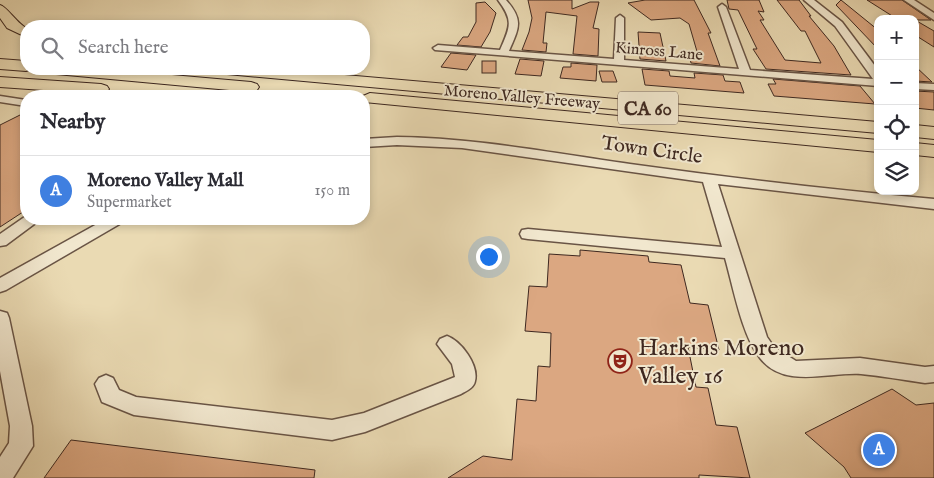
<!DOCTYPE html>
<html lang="en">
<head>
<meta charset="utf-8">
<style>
	body { margin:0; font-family:"IM FELL English",serif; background:#f2f2f3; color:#2b2b33 }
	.controls { position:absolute; right:15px; top:15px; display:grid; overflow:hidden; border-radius:10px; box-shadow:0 2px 8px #0003 }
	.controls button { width:45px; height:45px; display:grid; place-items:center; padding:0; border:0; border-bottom:1px solid #e1e1e2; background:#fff; color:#2b2b33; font:25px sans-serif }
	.you { position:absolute; left:488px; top:256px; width:18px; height:18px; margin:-12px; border:4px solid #fff; border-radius:50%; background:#1a73e8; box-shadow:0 0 0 8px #1a73e833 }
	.badge { display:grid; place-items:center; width:32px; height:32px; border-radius:50%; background:#111827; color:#fff; font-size:16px; font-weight:700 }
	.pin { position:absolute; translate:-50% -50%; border:2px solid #fff; box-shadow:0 1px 5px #0006 }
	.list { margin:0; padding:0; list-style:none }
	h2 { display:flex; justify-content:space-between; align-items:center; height:65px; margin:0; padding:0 20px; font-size:21px }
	h2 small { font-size:16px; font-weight:400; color:#7c7c81 }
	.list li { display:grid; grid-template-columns:32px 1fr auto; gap:15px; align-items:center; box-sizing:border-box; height:70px; padding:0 20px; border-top:1px solid #e1e1e2 }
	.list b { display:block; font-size:19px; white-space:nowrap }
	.list p { margin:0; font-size:16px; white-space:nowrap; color:#7c7c81 }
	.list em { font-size:16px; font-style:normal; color:#7c7c81 }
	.icon { flex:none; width:28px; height:28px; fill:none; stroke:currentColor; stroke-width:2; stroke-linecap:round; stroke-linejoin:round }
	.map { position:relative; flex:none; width:934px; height:478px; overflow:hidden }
	.search { position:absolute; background:#fff; box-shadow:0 2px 8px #0003; left:20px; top:20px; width:350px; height:55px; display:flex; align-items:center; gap:12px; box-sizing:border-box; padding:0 18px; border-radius:20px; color:#7c7c81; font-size:19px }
	.panel { position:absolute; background:#fff; box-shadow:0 2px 8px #0003; left:20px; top:90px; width:350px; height:135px; border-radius:20px }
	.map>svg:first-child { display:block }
</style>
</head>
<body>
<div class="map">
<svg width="934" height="478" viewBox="0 0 934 478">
	<rect width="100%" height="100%" fill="#eadab3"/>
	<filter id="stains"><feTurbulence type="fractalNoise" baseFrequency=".004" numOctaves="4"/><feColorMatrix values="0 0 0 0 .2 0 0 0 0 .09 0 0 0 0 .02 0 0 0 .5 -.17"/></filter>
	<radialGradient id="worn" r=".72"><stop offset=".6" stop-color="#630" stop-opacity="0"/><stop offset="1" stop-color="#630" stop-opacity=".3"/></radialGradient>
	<g fill="#dba781" stroke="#3e2820">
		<polygon points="528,0 572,0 572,9 590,2 599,2 593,28 599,29 598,56 573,54 577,16 546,12 543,43 547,43 546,52 522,50 529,32 532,18"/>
		<polygon points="645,0 694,0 711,33 708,33 720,66 691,63 689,54 698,55 689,24 680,18 651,20 628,3"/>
		<polygon points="727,0 759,0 764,12 758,11 764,20 760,20 785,60 821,63 805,31 801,31 777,0 799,0 811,16 809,16 834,46 851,75 766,69 753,49 757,49 738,10 729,9"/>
		<polygon points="841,0 878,30 878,49 836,5"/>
		<polygon points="867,0 902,0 931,20 915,20 934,31 934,47 915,35 915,19 897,19"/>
		<polygon points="485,2 496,13 490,32 481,47 457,45 463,37 468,37 476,22 476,3"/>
		<polygon points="638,32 660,33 666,61 640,59"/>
		<polygon points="451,53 476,55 467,70 441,67"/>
		<polygon points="520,59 544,61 541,76 515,74"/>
		<rect x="482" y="61" width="14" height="12"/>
		<polygon points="571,63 597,65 596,81 560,78 563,67 571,67"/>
		<polygon points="915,66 932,82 915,81"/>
		<polygon points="642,69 669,71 670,76 695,78 694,73 723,75 725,81 740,82 744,93 645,85"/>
		<polygon points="599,71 613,71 617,82 602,82"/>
		<polygon points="773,79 860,86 875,104 774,96 768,84 776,84"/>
		<polygon points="915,91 934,92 934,110 915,108"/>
		<polygon points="26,112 26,210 0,227 0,125"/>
		<polygon points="580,250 648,256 649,262 681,265 690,303 708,305 719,350 688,347 696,387 708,388 716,425 737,427 750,478 699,475 699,478 448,478 483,456 512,460 517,399 536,401 538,366 550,367 551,333 525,331 529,286 547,287 549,254 580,256"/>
		<polygon points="892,389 916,405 934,403 934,478 851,478 844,467 805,433"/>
		<polygon points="71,440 315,470 314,478 44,478"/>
	</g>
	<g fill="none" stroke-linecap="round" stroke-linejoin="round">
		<g stroke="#695445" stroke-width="3">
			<g id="minor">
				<path d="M498,0H506C524,20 519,28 509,51L614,59L616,18L620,15L624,18V60L739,69L718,7L722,4L726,7L750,70L873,79L835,26L804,0H814L842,22L878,70V86L435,50L433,48L438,45L500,50C510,27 514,21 498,0Z"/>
				<polygon points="904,0 914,0 934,13 934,20"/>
				<polygon points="915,83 934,84 934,90 915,89"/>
				<polygon points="0,96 26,100 26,106 0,102"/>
				<path d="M397,137C476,138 552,153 630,164C731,178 832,190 934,199V209L718,184L767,337L774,347L796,361L860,358L925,367L934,366V382L925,383C904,380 882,376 861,374C828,372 784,389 760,358C742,336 733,286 725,258L528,239L522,238L520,234L522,230L528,229L722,247L703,182L462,148L397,145L364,147V139Z"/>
				<polygon points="26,216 26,219 41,219 6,245 0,246 0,234"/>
				<polygon points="106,219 125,219 123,222 6,290 0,292 0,278"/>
				<polygon points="0,311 7,313 9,318 32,426 33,446 13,478 0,478 0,457 9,443 10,426 0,371"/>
				<path d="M447,336C461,341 479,365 475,381C474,388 466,391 461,394L365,432L332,440L134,415L102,402L95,384L99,378L106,375L113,378L119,390L136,397L332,420L364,413L455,377L452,364L437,344L440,339Z"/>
			</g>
		</g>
		<g stroke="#3e2820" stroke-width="2">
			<g id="highway">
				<path d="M0,5C7,7 16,22 26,28V37L7,28L0,18Z"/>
				<polygon points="0,59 26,61 26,69 32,69 26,71 0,69"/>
				<polygon points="48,69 104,69 251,82 257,84 259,87 257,90 251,92 56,74 51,72"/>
				<polygon points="219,69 276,69 878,122 878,133 227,74 222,72"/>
				<polygon points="0,77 101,84 107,86 109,89 107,92 101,94 0,87"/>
				<polygon points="370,93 878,140 878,152 364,102 363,96"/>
				<polygon points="915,125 934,127 934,139 915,137"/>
				<polygon points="915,143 934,145 934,157 915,155"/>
			</g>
		</g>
		<use href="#minor" fill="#f1e7ce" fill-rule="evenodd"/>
		<use href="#highway" fill="#eadab3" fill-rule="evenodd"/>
	</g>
	<defs>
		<g id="theatre-ring" transform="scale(1.25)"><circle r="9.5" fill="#f1e7ce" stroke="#8f2418" stroke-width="1.5"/><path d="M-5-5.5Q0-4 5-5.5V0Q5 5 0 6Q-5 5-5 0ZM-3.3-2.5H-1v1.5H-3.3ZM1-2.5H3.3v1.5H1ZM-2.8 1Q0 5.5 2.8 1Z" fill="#8f2418"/></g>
	</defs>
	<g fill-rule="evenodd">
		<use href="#theatre-ring" x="620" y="361"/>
	</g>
	<g text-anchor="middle" stroke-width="4" stroke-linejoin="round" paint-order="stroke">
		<g font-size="16" fill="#3e2820" stroke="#f1e7ce">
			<text transform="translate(659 50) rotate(5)" y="6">Kinross Lane</text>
			<text transform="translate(522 96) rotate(5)" y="6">Moreno Valley Freeway</text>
		</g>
		<rect fill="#f1e7ce" stroke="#746154" stroke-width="1" x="618" y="91.5" width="60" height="33" rx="4"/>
		<g font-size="19" font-weight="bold" fill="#3e2820">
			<text x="648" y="115">CA 60</text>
		</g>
		<g font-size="20" fill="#3e2820" stroke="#f1e7ce">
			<text transform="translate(652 149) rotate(8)" y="7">Town Circle</text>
		</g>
		<g font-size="24" fill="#3e2820" stroke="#f1e7ce" text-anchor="start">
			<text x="638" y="355">Harkins Moreno<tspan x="638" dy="28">Valley 16</tspan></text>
		</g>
	</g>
	<rect width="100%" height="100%" filter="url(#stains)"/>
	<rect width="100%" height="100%" fill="url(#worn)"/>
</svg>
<div class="controls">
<button>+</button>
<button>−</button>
<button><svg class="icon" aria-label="locate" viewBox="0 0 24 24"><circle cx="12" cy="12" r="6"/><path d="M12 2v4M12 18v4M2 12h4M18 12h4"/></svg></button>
<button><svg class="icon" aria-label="layers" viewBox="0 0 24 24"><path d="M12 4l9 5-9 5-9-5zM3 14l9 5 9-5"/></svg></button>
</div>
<div class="you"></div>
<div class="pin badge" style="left:879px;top:450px;background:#3f7fe0">A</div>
<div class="search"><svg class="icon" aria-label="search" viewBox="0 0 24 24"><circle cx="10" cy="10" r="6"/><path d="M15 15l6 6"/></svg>Search here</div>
<section class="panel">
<h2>Nearby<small></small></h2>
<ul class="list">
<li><span class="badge" style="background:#3f7fe0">A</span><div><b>Moreno Valley Mall</b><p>Supermarket</p></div><em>150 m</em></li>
</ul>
</section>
</div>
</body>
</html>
